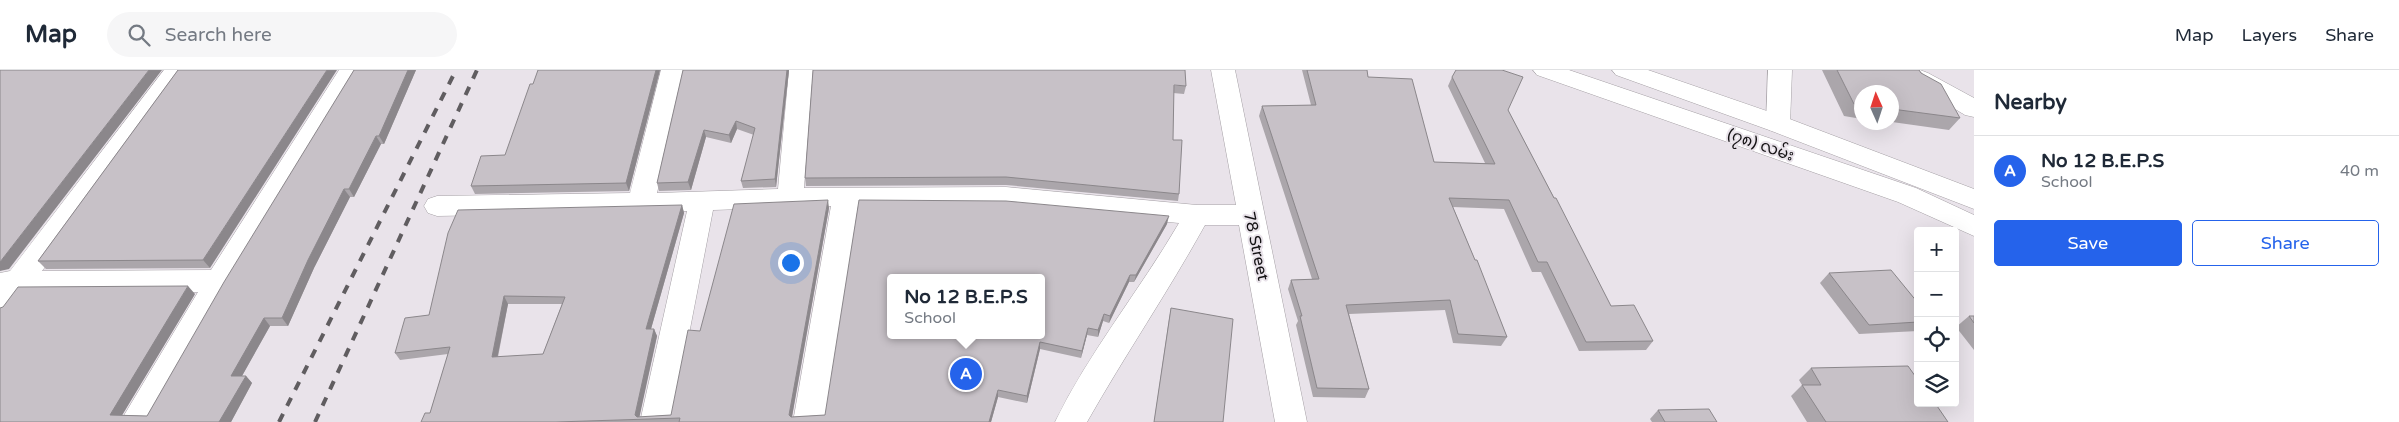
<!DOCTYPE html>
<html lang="en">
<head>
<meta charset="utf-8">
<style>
	body { margin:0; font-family:"Varela Round","Noto Sans Myanmar",sans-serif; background:#f6f6f7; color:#1f2937 }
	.controls { position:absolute; right:15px; bottom:15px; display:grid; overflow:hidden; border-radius:5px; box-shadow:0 5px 20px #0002 }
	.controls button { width:45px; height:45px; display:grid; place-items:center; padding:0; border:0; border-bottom:1px solid #e0e1e3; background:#fff; color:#1f2937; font:25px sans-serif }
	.compass { position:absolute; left:1854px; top:15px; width:45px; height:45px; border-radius:50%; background:#fff; box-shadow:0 5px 20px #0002; rotate:357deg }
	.you { position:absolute; left:790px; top:192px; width:18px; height:18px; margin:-12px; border:4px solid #fff; border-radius:50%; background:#1a73e8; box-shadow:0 0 0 8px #1a73e833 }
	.badge { display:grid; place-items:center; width:32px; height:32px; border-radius:50%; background:#2563eb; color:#fff; font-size:16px; font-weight:700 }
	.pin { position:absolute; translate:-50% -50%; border:2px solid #fff; box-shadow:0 1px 5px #0006 }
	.popup { position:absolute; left:887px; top:204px; width:158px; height:65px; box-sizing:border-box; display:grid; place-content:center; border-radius:5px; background:#fff; filter:drop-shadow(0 1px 4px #0005); font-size:16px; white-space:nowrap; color:#747a83 }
	.popup b { font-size:19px; color:#1f2937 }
	.popup::after { content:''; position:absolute; left:50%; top:100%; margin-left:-10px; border:10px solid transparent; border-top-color:#fff }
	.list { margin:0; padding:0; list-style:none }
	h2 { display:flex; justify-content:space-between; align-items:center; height:65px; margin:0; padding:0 20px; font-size:21px }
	h2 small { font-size:16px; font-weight:400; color:#747a83 }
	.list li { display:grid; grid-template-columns:32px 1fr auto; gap:15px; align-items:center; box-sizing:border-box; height:70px; padding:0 20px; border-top:1px solid #e0e1e3 }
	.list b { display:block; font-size:19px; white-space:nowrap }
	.list p { margin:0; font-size:16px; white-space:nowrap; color:#747a83 }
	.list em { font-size:16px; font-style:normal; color:#747a83 }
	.actions { display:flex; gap:10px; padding:15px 20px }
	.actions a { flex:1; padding:11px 0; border:1px solid #2563eb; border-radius:5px; text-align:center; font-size:18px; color:#2563eb }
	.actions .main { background:#2563eb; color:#fff }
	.icon { flex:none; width:28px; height:28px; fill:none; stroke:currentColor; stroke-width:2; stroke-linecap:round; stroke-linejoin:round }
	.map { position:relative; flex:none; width:1974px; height:352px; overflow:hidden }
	header { display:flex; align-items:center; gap:30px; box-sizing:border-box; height:70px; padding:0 25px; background:#fff; border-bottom:1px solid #e0e1e3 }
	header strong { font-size:24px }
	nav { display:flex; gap:28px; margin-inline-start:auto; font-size:18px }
	.search { width:350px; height:45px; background:#f6f6f7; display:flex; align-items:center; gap:12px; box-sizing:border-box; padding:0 18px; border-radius:28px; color:#747a83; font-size:19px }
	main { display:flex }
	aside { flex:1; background:#fff }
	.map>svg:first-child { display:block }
</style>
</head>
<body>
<header>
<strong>Map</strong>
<div class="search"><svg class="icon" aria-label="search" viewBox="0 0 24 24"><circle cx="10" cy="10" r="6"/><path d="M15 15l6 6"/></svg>Search here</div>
<nav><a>Map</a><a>Layers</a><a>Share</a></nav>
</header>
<main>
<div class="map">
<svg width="1974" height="352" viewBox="0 0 1974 352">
	<rect width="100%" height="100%" fill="#e9e3ea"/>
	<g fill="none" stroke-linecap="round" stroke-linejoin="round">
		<g stroke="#a5a0a5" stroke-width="1">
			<g id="minor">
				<polygon points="164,0 188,0 42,201 211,200 339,0 363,0 229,219 153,352 120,352 198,222 26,223 10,244 0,247 0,203 10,201"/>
				<path d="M661,0H685L657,123L778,119L789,0H813L804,118L1006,117L1197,135H1236L1211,0H1235L1307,352H1275L1239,155H1205C1168,222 1125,285 1087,352H1055C1089,282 1140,220 1179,153L1006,137L858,136L825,352H793L831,136L713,140L672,352H640L687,141L437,146L428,143L424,136L428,129L437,126L630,123Z"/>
				<polygon points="1768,0 1792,0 1790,54 1787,60 1778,62 1769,60 1766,54"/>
				<polygon points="1920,0 1928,3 1974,28 1974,47 1965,45 1912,13 1908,8 1912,3"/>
			</g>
		</g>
		<g stroke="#a5a0a5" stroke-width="1">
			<g id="major">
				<polygon points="1533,0 1569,0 1916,118 1974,145 1974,166 1898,132 1537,5"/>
				<polygon points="1612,0 1648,0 1787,48 1974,119 1974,139 1769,60 1616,5"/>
			</g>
		</g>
		<use href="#minor" fill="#fff" fill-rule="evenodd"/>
		<use href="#major" fill="#fff" fill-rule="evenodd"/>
		<g stroke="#605d60" stroke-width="4" stroke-dasharray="9 9" stroke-linecap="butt">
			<polyline points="279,352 456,0"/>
			<polyline points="315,352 477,0"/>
		</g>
	</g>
	<g fill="#aba6ab" fill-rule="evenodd">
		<polygon points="178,0 210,198 46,199 38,191"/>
		<polygon points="354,0 416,0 384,74 381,74 354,127 350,127 314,198 288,256 270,256 242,306 246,306 252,313 231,352 0,352 195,224 122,345 147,346"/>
		<polygon points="660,0 629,121 475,124 471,116"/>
		<polygon points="683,0 789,0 776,117 743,118 741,111 754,65 737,59 731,73 706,67 691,120 659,121 657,113"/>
		<polygon points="813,0 1186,16 1184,24 1173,23 1173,70 1179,124 1178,131 1006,115 806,116 805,108"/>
		<polygon points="1302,0 1367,0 1368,7 1434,92 1485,93 1448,16 1452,7 1508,40 1611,236 1653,271 1646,280 1579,281 1541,202 1532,202 1504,139 1453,137 1507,267 1501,276 1453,273 1445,240 1349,244 1369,319 1365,328 1313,327 1296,255 1298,251 1288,219 1291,210 1312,209 1259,46 1262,36 1311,35"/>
		<polygon points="1822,0 1919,0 1960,48 1949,60 1892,52 1892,22 1862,22 1862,49 1844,46"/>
		<path d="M682,135L684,143L651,259H654L657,266L639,347L671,345L700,261L829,138L792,347L825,345L1167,154L1134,212H1129L1109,253L1103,251L1098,267L1087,265L1081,288L1040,279L1027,333L998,327L991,352H421L430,343L448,284L400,290L395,283L429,245ZM508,234H562L543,284L498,287Z"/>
		<polygon points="1829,203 1918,233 1918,261 1859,264 1820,213"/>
		<polygon points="1171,238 1223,352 1154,352 1169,249"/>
		<polygon points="1969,246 1974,246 1974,280 1956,257"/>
		<polygon points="1811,298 1948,352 1807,352 1791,326 1802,315 1799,310"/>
		<polygon points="1658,340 1717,352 1652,352 1650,349"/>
	</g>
	<g fill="#8b878b">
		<polygon points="149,0 162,0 9,199 0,201 0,192"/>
		<polygon points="327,0 337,0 210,198 203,190"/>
		<polygon points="408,0 416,0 384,74 379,66"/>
		<polygon points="656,0 660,0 629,121 626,113"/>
		<polygon points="787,0 789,0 776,117 775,109"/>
		<polygon points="736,51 737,59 731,73 729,65"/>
		<polygon points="704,60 706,67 691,120 688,112"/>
		<polygon points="376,66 381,74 354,127 349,119"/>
		<polygon points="344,119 350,127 314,198 288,256 282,248 308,190"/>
		<polygon points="828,130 829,138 791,352 789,345"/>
		<polygon points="682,135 684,143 649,266 646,259"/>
		<polygon points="1169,146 1167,154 1134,212 1136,205"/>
		<polygon points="1130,205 1129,212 1109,253 1110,246"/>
		<polygon points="188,216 195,224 118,352 110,345"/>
		<polygon points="504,226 508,234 496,294 492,287"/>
		<polygon points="1104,244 1103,251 1098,267 1098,260"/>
		<polygon points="264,248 270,256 238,313 231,306"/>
		<polygon points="1088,258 1087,265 1081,288 1082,281"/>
		<polygon points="654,259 657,266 639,349 635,345"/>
		<polygon points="1040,272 1040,279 1027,333 1027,326"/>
		<polygon points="246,306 252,313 231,352 219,352"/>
		<polygon points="998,320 998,327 991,352 989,352"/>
	</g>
	<g fill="#c7c1c7" stroke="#8b878b" fill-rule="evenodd">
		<polygon points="0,0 149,0 0,192"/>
		<polygon points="178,0 327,0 203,190 38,191"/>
		<polygon points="354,0 408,0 379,66 376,66 349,119 344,119 308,190 282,248 264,248 231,306 246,306 219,352 0,352 0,238 3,237 18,217 188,216 110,345 147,346 224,212"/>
		<polygon points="538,0 656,0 626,113 471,116 481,86 505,85 530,14 533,14"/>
		<polygon points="683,0 787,0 775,109 741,111 755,58 736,51 729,65 704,60 688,112 657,113"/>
		<polygon points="813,0 1185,0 1186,16 1174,15 1173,70 1182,70 1179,124 1006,107 805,108"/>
		<polygon points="1307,0 1367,0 1368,7 1412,9 1434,92 1495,94 1452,7 1456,0 1502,0 1523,7 1508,40 1554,128 1556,128 1611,236 1634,235 1653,271 1586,272 1547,192 1538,192 1509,130 1449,128 1475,190 1477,190 1507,267 1458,264 1450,230 1346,235 1369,319 1317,318 1300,246 1302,246 1291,210 1319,209 1262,36 1316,35"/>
		<polygon points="1837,0 1919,0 1921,3 1941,14 1960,48 1892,39 1892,22 1862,22 1862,35 1854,34"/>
		<path d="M828,130L789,345L791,347L825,345L859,130L1006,131L1169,146L1136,205H1130L1110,246L1104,244L1098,260L1088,258L1082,281L1040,272L1027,326L998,320L989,352H679L680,348L556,352H421L425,343H430L450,277L395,283L405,248L429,245L448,163L458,140L682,135L646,259H654L635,345L637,347L671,345L688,260L700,261L734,134ZM891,208H1041V265H891ZM504,226L565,227L543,284L492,287Z"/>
		<polygon points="1891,200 1918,233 1918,252 1869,255 1829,203"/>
		<polygon points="1171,238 1233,249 1223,352 1154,352"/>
		<polygon points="1969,246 1974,246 1974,253"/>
		<polygon points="1908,296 1918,310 1918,333 1935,333 1948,352 1826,352 1802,315 1821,315 1811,298"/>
		<polygon points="1709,339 1717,352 1665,352 1658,340"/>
	</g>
	<g text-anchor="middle" stroke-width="4" stroke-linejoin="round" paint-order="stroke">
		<g font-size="16" fill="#141214" stroke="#e9e3ea">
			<text transform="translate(1761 74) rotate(19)" y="6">(၇၈) လမ်း</text>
			<text transform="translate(1257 176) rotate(78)" y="6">78 Street</text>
		</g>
	</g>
</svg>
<div class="controls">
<button>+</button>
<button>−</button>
<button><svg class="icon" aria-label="locate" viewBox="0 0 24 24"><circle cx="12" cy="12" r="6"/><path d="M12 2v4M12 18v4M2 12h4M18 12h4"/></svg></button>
<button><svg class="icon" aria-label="layers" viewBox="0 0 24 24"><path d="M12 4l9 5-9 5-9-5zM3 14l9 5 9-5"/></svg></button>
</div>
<svg class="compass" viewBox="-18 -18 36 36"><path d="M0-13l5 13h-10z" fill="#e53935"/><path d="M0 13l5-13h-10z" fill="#747a83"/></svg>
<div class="you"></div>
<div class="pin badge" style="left:966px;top:304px">A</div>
<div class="popup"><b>No 12 B.E.P.S</b>School</div>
</div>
<aside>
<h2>Nearby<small></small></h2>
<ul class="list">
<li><span class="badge">A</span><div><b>No 12 B.E.P.S</b><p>School</p></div><em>40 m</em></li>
</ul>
<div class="actions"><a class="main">Save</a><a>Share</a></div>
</aside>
</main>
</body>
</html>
